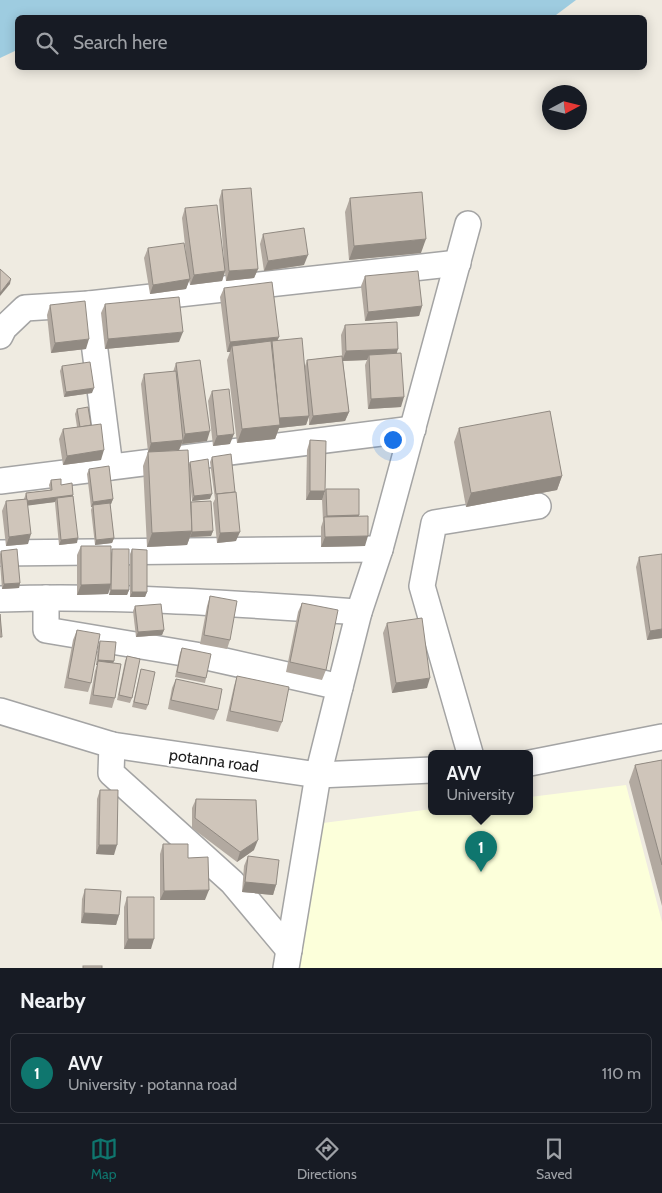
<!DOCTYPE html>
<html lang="en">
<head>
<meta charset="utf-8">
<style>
	body { margin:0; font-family:Cabin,sans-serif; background:#20242c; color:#f1f3f6 }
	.compass { position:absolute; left:542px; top:85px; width:45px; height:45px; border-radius:50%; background:#171b24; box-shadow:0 2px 12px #0003; rotate:83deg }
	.you { position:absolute; left:392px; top:439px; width:18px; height:18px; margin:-12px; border:4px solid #fff; border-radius:50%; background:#1a73e8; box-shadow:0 0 0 8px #1a73e833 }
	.badge { display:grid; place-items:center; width:32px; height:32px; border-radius:50%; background:#0f766e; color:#fff; font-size:16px; font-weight:700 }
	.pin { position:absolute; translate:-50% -41px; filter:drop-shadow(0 1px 2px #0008) }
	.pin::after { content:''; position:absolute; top:26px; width:18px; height:15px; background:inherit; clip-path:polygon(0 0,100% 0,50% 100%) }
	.popup { position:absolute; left:428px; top:750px; width:105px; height:65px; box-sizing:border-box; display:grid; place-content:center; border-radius:8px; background:#171b24; filter:drop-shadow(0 1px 4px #0005); font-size:16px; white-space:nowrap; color:#9ea1a6 }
	.popup b { font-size:19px; color:#f1f3f6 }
	.popup::after { content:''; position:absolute; left:50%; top:100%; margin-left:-10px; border:10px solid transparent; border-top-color:#171b24 }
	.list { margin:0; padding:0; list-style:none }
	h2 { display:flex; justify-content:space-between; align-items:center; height:65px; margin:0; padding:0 20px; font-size:21px }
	h2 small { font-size:16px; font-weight:400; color:#9ea1a6 }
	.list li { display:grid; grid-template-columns:32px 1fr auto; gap:15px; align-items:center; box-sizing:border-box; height:80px; margin:0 10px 10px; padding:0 10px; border:1px solid #363941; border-radius:8px }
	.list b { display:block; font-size:19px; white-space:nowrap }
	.list p { margin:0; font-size:16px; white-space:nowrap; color:#9ea1a6 }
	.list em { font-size:16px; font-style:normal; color:#9ea1a6 }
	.icon { flex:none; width:28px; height:28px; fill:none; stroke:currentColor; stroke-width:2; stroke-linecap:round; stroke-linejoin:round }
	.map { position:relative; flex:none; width:662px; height:968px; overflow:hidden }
	.search { position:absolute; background:#171b24; box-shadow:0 2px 12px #0003; left:15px; right:15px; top:15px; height:55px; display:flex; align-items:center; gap:12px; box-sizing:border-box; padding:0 18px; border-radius:8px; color:#9ea1a6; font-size:19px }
	.sheet { height:155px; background:#171b24 }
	nav { display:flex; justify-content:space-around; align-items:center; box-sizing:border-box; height:70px; border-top:1px solid #363941; background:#171b24; font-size:14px; color:#9ea1a6 }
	nav a { display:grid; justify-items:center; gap:2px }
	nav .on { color:#0f766e }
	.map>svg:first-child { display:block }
</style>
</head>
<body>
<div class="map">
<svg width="662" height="968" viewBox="0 0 662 968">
	<rect width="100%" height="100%" fill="#efebe1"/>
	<polygon fill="#fcffda" points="626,785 662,922 662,968 296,968 323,823 432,809 530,811 530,797"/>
	<polygon fill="#9ecce0" points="0,0 576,0 552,18 18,18 17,50 0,58"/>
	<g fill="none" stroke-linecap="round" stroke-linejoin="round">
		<g stroke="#a4a4a4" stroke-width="28">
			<g id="minor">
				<polyline points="89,304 110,467"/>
				<polyline points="0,336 4,328 25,308 89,304 458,263"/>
				<polyline points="0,481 413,429"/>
				<polyline points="0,553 380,549"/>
				<polyline points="46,598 46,630 207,657 340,687"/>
				<path d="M0,599C120,595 240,604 359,612"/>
				<polyline points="0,711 112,745 318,775 432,770"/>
				<polyline points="112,745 111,773 232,882 289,950"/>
				<polyline points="470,753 422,586 434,523 538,506"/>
				<polyline points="530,763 662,737"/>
				<polyline points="286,968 318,775 340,687 359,612 380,549 468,224"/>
			</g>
		</g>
		<use href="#minor" stroke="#fff" stroke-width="25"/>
	</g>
	<g fill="#b2a9a0">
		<polygon points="222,190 258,269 254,278 226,281 225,272 222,281 190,285 189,280 186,289 150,294 144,258 148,248 187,263 182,218 185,208 224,259 219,200"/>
		<polygon points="350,198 421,253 349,260 345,212"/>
		<polygon points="263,234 304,265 264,271 260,244"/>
		<polygon points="365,276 422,306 419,316 365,321 361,286"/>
		<polygon points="224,288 277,340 305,366 307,360 342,356 341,335 345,325 397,353 401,407 368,409 365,365 367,360 343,361 349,412 345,421 309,425 309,417 306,425 279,428 275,439 237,443 227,360 230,352 227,352 220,297"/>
		<polygon points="105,304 179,342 105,349 101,313"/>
		<polygon points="50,305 86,349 51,353 47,315"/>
		<polygon points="176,363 207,441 182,444 179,450 165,451 189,464 190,462 210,499 192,501 190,482 191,502 213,531 211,536 190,537 187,545 147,547 143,466 148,452 141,384 144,374 173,372"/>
		<polygon points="62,366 92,393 64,397 60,371"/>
		<polygon points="212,391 230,444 213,446 208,401"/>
		<polygon points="77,409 91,425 101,460 63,465 59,439 63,429 77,427 75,414"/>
		<polygon points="459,428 562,476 557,490 466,507 454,442"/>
		<polygon points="310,440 325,491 322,500 306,500 307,450"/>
		<polygon points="212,457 236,541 217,543 213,503 215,499 210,462"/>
		<polygon points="89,469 113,499 111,504 110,504 114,538 112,543 95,545 91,510 92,507 91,507 87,474"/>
		<polygon points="51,480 61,485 73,496 77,543 59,545 55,503 55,502 28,505 28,544 6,546 2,511 6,501 24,499 26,493 50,490 49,485"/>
		<polygon points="326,489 358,517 365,546 321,547 321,527 323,521 322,499"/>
		<polygon points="81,546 111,551 129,590 127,595 109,595 110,589 108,594 77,595 77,555"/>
		<polygon points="132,549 147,592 145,597 130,597 130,554"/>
		<polygon points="1,551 20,583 19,588 2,589 0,562 0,554"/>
		<polygon points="639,557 662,638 647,640 636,567"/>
		<polygon points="210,596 230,640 227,649 200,644 207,606"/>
		<polygon points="302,603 326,670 322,680 286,672 298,612"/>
		<polygon points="135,606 164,630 162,635 136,637 133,611"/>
		<polygon points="387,623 427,688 392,693 383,633"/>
		<polygon points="77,630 91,683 88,692 64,688 73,640"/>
		<polygon points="100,641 113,663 115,698 112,708 89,704 95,671 97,665 96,665 98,646"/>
		<polygon points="182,648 206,678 205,683 175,677 180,653"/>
		<polygon points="127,656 132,698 130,703 117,700 125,661"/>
		<polygon points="141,669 148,705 146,710 132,707"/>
		<polygon points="237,676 282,722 278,732 226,721 234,686"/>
		<polygon points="176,679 218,710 214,720 168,709 172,688"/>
		<polygon points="662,760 662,906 629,782 635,765"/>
		<polygon points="100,790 114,855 96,854 97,799"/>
		<polygon points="196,799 254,850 237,862 192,828 192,808"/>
		<polygon points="163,844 188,858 205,900 160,900 160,854"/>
		<polygon points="248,856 276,885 273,895 242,892 244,866"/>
		<polygon points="85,889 119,915 116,925 81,923 82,899"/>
		<polygon points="127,897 151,949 124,949 124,907"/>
	</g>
	<g fill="#918a82">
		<polygon points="426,239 421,253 349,260 354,246"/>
		<polygon points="308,255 304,265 264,271 268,261"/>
		<polygon points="258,269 254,278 226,281 229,271"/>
		<polygon points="225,271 222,281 190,285 194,275"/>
		<polygon points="11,279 10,284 0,296 0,293"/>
		<polygon points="190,279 186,289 150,294 153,285"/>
		<polygon points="422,306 419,316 365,321 368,312"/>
		<polygon points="183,332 179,342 105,349 108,339"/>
		<polygon points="279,337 275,346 272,341 270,347 232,346 230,352 227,352 230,342"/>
		<polygon points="89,339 86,349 51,353 55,343"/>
		<polygon points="398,349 395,359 369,355 367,360 342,361 346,351"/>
		<polygon points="94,388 92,393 64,397 66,392"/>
		<polygon points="404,397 401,407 368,409 371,399"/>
		<polygon points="349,412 345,421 309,425 313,416"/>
		<polygon points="309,416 306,425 279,428 275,439 237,443 242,429 279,418"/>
		<polygon points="210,431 207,441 182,444 185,434"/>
		<polygon points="234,434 230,444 213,446 217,436"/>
		<polygon points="183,440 179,450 148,453 151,443"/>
		<polygon points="104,450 101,460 63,465 67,456"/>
		<polygon points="562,476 557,490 466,507 471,493"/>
		<polygon points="310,491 325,491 322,500 306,500"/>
		<polygon points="212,494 210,499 192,501 194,496"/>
		<polygon points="73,495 72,500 57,498 55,502 25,506 27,501"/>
		<polygon points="113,499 111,504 93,506 93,505 92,507 91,507 93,502"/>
		<polygon points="359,515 355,525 324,522 327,516"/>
		<polygon points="192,531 187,545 147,547 152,533"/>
		<polygon points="213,531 211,536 190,537 192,532"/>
		<polygon points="240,532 236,541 217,543 220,533"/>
		<polygon points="31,534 28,544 6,546 9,537"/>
		<polygon points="368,536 365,546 321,547 325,537"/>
		<polygon points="78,538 77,543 59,545 61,540"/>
		<polygon points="114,538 112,543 95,545 96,540"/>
		<polygon points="20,583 19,588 2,589 4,584"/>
		<polygon points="111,584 108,594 77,595 81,585"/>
		<polygon points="111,590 129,590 127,595 109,595"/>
		<polygon points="132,592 147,592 145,597 130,597"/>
		<polygon points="662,629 662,638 647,640 650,631"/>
		<polygon points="164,630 162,635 136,637 138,632"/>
		<polygon points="98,660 114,661 112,666 98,661 97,665 96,665"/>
		<polygon points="430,678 427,688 392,693 396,683"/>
		<polygon points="258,840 254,850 237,862 240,852"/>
		<polygon points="99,845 117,845 114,855 96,854"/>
		<polygon points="245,882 276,885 273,895 242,892"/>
		<polygon points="209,890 205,900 160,900 164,891"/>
		<polygon points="84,913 119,915 116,925 81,923"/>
		<polygon points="128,939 154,939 151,949 124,949"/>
	</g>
	<g fill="#cfc5ba" stroke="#918a82">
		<polygon points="251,188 258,269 229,271 222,190"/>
		<polygon points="422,192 426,239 354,246 350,198"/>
		<polygon points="217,205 225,271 194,275 185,208"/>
		<polygon points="304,228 308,255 268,261 263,234"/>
		<polygon points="184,243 190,279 153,285 148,248"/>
		<polygon points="0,269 11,279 0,293"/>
		<polygon points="418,271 422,306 368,312 365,276"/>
		<polygon points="272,282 279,337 230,342 224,288"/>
		<polygon points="179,297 183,332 108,339 105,304"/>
		<polygon points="85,301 89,339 55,343 50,305"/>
		<polygon points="397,322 398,349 346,351 345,325"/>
		<polygon points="302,338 309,416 279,418 272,341"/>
		<polygon points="271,341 280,425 242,429 232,346"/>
		<polygon points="401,353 404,397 371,399 369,355"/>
		<polygon points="342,356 349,412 313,416 307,360"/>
		<polygon points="200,360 210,431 185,434 176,363"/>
		<polygon points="90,362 94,388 66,392 62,366"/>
		<polygon points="176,371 183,440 151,443 144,374"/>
		<polygon points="229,389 234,434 217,436 212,391"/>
		<polygon points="88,407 91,425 80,427 77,409"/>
		<polygon points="550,411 562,476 471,493 459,428"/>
		<polygon points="101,424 104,450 67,456 63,429"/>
		<polygon points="310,440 326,441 325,491 310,491"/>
		<polygon points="188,450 192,531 152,533 148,452"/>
		<polygon points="231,454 235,492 216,494 212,457"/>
		<polygon points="208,459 212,494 194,496 190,462"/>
		<polygon points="109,466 113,499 93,502 89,469"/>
		<polygon points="61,479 61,485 72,483 73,495 27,501 26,493 52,490 51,480"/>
		<polygon points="326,489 359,489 359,515 327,516"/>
		<polygon points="236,492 240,532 220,533 217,494"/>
		<polygon points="73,496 78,538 61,540 57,498"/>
		<polygon points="27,499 31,534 9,537 6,501"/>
		<polygon points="211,501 213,531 192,532 191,502"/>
		<polygon points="110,503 114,538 96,540 93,505"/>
		<polygon points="368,516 368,536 325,537 324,517"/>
		<polygon points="81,546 111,546 111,584 81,585"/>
		<polygon points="17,549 20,583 4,584 1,551"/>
		<polygon points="112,549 129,549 129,590 111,590"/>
		<polygon points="132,549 147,550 147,592 132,592"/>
		<polygon points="662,554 662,629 650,631 639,557"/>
		<polygon points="210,596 237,601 230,640 204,635"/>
		<polygon points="302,603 338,610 326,670 290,662"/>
		<polygon points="161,604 164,630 138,632 135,606"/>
		<polygon points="0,614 2,637 0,637"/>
		<polygon points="422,618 430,678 396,683 387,623"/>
		<polygon points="77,630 100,634 91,683 68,678"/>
		<polygon points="100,641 116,642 114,661 98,660"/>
		<polygon points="182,648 211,654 206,678 177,672"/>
		<polygon points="127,656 140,659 132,698 119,695"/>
		<polygon points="98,661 121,664 115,698 93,695"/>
		<polygon points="141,669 155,672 148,705 134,702"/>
		<polygon points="237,676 289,687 282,722 230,711"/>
		<polygon points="176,679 222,689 218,710 171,700"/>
		<polygon points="662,760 662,865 635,765"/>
		<polygon points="100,790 118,790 117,845 99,845"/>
		<polygon points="196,799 256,800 258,840 240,852 195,818"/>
		<polygon points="163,844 188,844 188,858 208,857 209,890 164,891"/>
		<polygon points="248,856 279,860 276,885 245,882"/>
		<polygon points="85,889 121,891 119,915 84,913"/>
		<polygon points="127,897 154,897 154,939 128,939"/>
		<rect x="83" y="966" width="19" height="2"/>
	</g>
	<g text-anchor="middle" stroke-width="5" stroke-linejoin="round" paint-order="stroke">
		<g font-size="16" fill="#1d1d1d" stroke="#fff">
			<text transform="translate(214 760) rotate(8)" y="6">potanna road</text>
		</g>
	</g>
</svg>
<svg class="compass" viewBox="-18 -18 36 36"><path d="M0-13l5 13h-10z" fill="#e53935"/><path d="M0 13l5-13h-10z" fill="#9ea1a6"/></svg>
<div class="you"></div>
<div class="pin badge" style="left:481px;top:872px">1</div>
<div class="popup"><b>AVV</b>University</div>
<div class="search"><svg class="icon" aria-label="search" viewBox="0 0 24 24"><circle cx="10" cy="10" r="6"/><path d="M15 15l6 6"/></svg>Search here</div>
</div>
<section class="sheet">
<h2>Nearby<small></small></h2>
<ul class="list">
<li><span class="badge">1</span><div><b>AVV</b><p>University · potanna road</p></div><em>110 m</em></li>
</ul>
</section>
<nav>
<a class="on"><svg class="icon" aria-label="map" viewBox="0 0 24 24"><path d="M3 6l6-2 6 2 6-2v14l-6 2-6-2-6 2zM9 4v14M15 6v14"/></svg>Map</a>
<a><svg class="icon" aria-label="directions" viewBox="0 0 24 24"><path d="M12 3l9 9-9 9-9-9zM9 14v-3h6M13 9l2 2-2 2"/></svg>Directions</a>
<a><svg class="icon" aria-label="saved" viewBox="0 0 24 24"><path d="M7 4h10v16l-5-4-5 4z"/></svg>Saved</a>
</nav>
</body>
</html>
